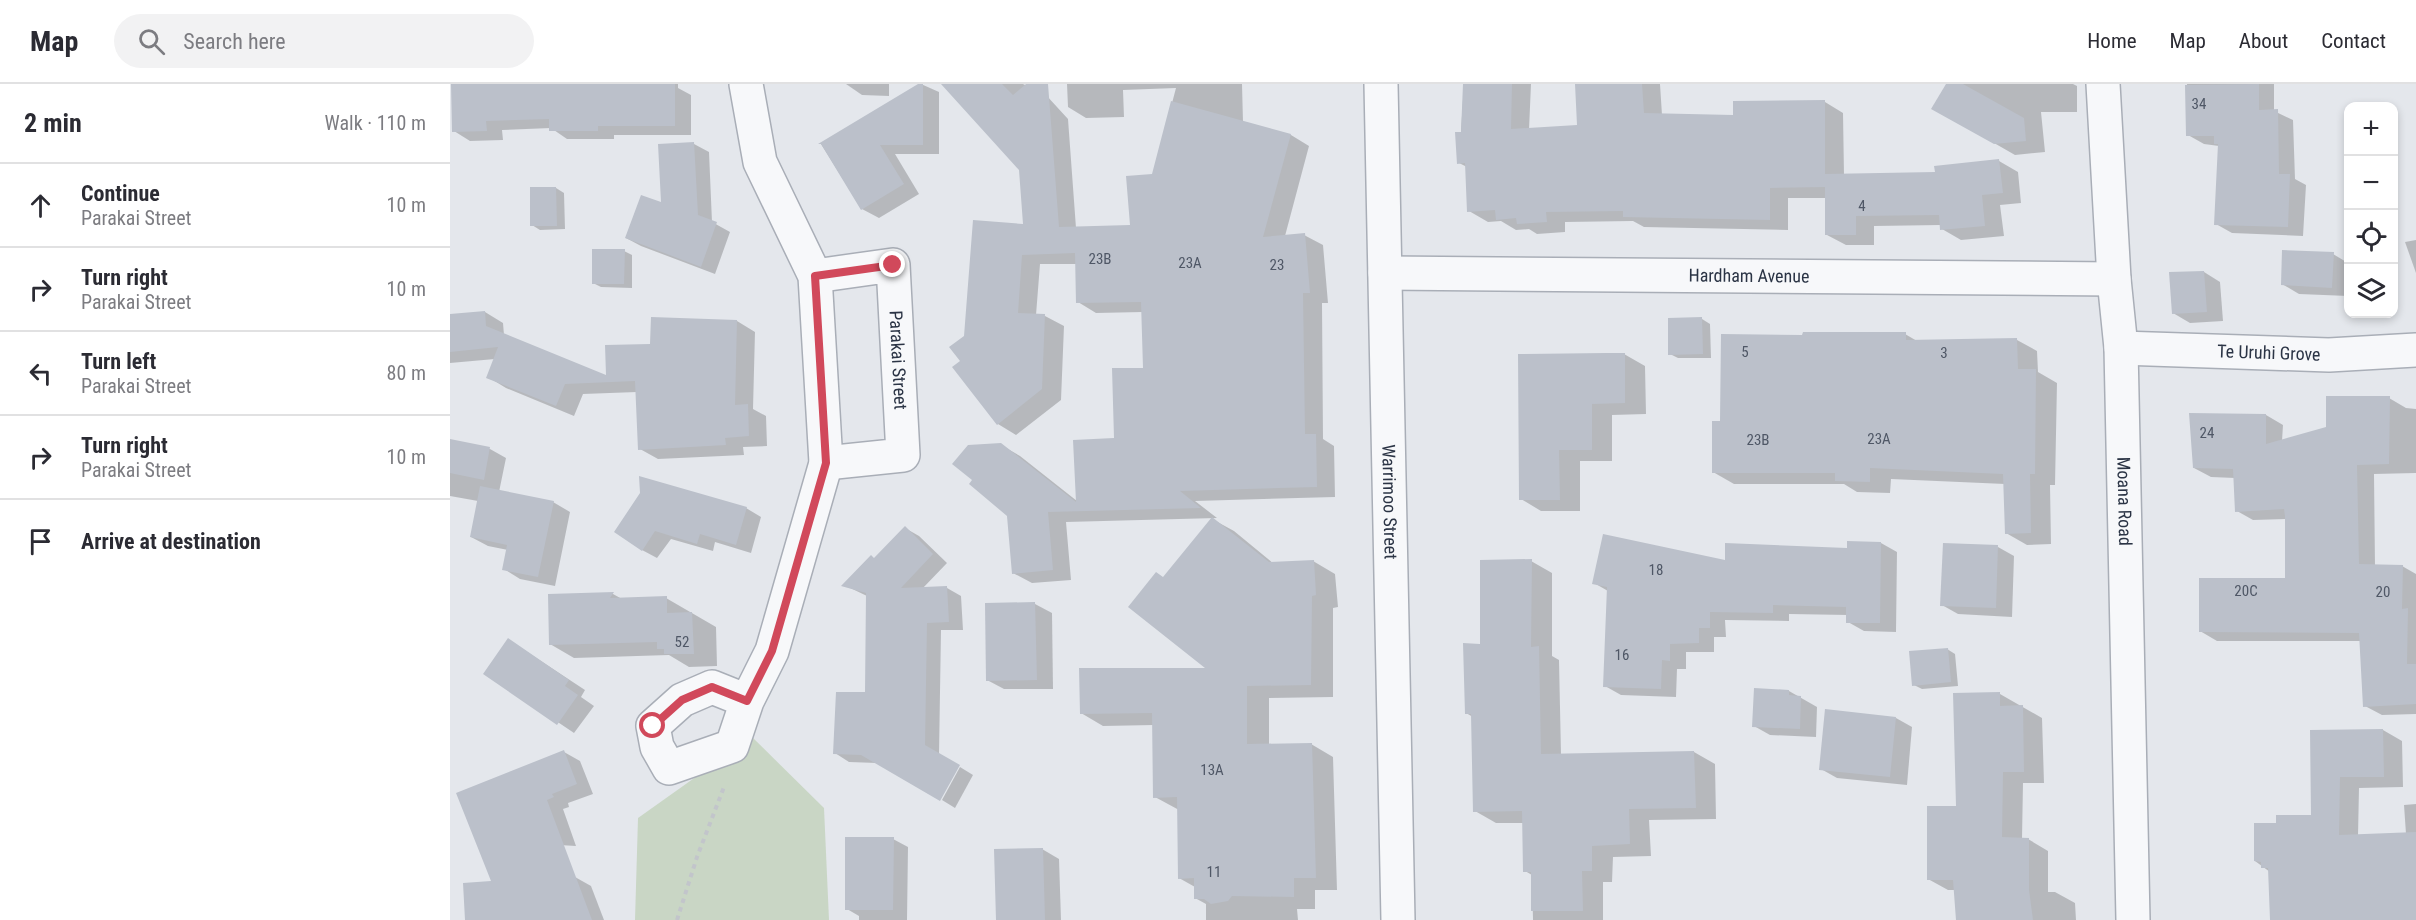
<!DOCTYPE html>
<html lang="en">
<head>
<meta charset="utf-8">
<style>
	body { margin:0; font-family:"Roboto Condensed",sans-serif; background:#f2f2f3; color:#2b2b33 }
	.controls { position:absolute; right:18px; top:18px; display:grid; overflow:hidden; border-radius:12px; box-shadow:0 3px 9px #0003 }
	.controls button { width:54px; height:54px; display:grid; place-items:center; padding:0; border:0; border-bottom:2px solid #e1e1e2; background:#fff; color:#2b2b33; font:30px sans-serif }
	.stop { position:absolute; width:18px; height:18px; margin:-14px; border:4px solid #d1495b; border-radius:50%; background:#fff }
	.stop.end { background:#d1495b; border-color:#fff; box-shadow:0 2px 6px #0008 }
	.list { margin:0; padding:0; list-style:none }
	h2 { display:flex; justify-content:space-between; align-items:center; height:78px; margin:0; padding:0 24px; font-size:26px }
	h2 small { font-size:20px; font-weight:400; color:#7c7c81 }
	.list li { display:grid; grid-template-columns:39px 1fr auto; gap:18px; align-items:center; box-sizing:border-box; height:84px; padding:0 24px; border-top:2px solid #e1e1e2 }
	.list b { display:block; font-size:22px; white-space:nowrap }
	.list p { margin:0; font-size:20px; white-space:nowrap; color:#7c7c81 }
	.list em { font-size:20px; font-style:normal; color:#7c7c81 }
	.icon { flex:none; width:33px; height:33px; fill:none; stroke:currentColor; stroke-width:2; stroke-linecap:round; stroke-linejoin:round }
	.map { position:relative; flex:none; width:1966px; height:836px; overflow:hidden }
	header { display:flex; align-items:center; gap:36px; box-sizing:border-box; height:84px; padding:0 30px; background:#fff; border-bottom:2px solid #e1e1e2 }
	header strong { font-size:28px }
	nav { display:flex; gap:33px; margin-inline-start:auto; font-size:21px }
	.search { width:420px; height:54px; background:#f2f2f3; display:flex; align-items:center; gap:15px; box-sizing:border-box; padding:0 21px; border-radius:33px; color:#7c7c81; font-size:22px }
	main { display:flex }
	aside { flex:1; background:#fff }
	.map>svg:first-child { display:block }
</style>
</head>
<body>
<header>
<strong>Map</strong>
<div class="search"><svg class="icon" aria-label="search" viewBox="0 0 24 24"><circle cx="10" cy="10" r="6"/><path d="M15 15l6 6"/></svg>Search here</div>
<nav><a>Home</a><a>Map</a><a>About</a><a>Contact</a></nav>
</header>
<main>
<aside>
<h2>2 min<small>Walk · 110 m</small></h2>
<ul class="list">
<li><svg class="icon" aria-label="ahead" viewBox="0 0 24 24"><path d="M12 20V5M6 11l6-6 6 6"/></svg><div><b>Continue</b><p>Parakai Street</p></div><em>10 m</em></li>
<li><svg class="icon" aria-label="right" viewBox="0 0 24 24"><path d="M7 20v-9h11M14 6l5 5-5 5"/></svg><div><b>Turn right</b><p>Parakai Street</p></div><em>10 m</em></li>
<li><svg class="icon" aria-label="left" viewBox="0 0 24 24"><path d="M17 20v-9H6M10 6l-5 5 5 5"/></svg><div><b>Turn left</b><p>Parakai Street</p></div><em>80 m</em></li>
<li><svg class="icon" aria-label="right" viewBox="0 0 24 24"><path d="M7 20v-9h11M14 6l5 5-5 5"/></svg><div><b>Turn right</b><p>Parakai Street</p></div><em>10 m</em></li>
<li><svg class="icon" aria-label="arrive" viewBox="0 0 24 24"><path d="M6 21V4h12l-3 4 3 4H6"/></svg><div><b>Arrive at destination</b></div></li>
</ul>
</aside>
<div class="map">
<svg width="1966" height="836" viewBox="0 0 1966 836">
	<rect width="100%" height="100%" fill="#e4e7ec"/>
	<polygon fill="#c9d6c5" points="302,653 374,724 379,836 185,836 188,734"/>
	<g fill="#0003">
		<polygon points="2,0 228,0 228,4 241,11 241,51 164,51 164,55 117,55 101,44 52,46 53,56 20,57 4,47"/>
		<polygon points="396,0 439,0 439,12 412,11"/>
		<polygon points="471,0 489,8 489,70 445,70 469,110 429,134 412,125 371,60"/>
		<polygon points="512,0 573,0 596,11 618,35 626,144 681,143 703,91 726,4 673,6 674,33 636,34 618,23 617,0 792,0 793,38 841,51 859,62 835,152 854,151 873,161 878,219 872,219 873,355 884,362 885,413 745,417 767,434 616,438 621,496 582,499 563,489 551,361 570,372 627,417 666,356 695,285 693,228 646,229 628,218 627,180 590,180 586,231 595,232 614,242 611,316 566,351 548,340 512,278 516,253 574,141 570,85"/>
		<polygon points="1014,0 1081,0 1079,46 1129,43 1126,0 1210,0 1212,31 1285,32 1375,18 1393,29 1394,91 1486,90 1549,77 1568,88 1571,119 1550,121 1554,152 1511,156 1492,145 1491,141 1424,142 1424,161 1396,161 1377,151 1377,114 1338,114 1338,146 1194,143 1183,137 1115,138 1115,148 1087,150 1079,145 1066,146 1051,137 1038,138 1019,127 1017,83 1009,79"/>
		<polygon points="1497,0 1623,0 1627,2 1627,28 1591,28 1595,68 1565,71 1483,24"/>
		<polygon points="1737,0 1824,0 1824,27 1843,36 1845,95 1856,101 1853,152 1782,149 1766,140 1769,62 1754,60 1738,51"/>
		<polygon points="244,60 259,68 262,138 280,148 265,190 191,162 176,154 212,120"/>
		<polygon points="106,104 114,109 115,145 90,146 82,141"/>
		<polygon points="1966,156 1966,189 1955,158"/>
		<polygon points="174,167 182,171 182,204 151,203 143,199"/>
		<polygon points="1883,170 1898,179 1898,212 1849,210 1832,200"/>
		<polygon points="1754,188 1770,198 1773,237 1740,239 1723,229"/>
		<polygon points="35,228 53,239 54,251 157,293 201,261 287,237 305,248 303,325 316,332 317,362 293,363 294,371 208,375 190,365 187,308 133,310 124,332 56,304 38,293 45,275 0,279 0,231"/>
		<polygon points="1252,235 1260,240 1261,274 1228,274 1220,270"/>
		<polygon points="1455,250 1467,257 1567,256 1587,267 1588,288 1607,299 1605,401 1600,401 1601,460 1577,461 1556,449 1555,400 1441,395 1440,409 1407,408 1394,400 1284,400 1263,388 1272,338"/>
		<polygon points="1174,270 1195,282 1196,330 1162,331 1162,377 1130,377 1130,427 1091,427 1071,415"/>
		<polygon points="1939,314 1956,324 1966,325 1966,389 1924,390 1925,482 1952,482 1966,490 1966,630 1932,631 1915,622 1911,557 1767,557 1750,547 1837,496 1836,435 1803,436 1787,427 1785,394 1761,393 1744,384 1816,331 1833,341 1832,357 1877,344"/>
		<polygon points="0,357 40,365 56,374 49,408 103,418 120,428 105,502 70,495 54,485 58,466 38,462 21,453 28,417 0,412"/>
		<polygon points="192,409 296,424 311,433 301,469 265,458 263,467 221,455 207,474 192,466"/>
		<polygon points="762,435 784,447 824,480 863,477 885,490 888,523 883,524 883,613 819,614 819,661 861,660 883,673 887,806 865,806 865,825 847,825 848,836 756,836 756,820 745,814 745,803 729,794 729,726 705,713 704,641 653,642 631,629 759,586 714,494"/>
		<polygon points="455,444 469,452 497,479 472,505 497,504 511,512 513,546 491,546 489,671 427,679 399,678 385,669 416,610 417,512 394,501 425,475"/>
		<polygon points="1399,458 1431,459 1447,468 1446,548 1414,547 1398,538 1398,531 1339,530 1339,537 1275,536 1276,553 1264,553 1264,568 1236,568 1236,585 1227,585 1226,613 1171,611 1155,602 1158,507 1144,499 1277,478 1399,465"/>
		<polygon points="1548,463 1564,472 1562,533 1508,530 1492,521"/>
		<polygon points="1081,477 1102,489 1102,572 1109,576 1111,671 1244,668 1265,680 1266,735 1199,736 1201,772 1163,773 1162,798 1153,798 1153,836 1083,836 1082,791 1075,787 1074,739 1046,739 1025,727 1023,633 1016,629 1032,561"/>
		<polygon points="163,510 172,515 216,514 266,543 267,582 239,583 219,571 124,574 100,560 99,511"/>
		<polygon points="585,520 602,529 603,605 554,605 537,596 536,521"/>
		<polygon points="59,556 135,606 131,613 144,622 124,649 35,589"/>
		<polygon points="1497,565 1505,570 1508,602 1472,605 1464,601"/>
		<polygon points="1339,607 1367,623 1366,653 1320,651 1304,642"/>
		<polygon points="1550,610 1592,634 1594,699 1573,699 1572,755 1578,755 1598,767 1598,808 1605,808 1625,819 1626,836 1507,836 1505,806 1498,806 1478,795"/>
		<polygon points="1446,634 1462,643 1457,701 1387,694 1371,685"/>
		<polygon points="1933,646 1952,657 1953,703 1909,704 1908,752 1956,750 1954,721 1966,720 1966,836 1821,836 1820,788 1805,777 1827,741 1863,733 1861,647"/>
		<polygon points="114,668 130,677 143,710 118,719 119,723 113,725 126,762 40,757"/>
		<polygon points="510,683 523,691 505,724 492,716"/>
		<polygon points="443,755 458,763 457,836 409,836 409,832 397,825"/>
		<polygon points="592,765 609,775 611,836 548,836"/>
		<polygon points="125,793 141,802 154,836 16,836"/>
	</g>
	<g fill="#bbc0ca">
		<polygon points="1,0 225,0 225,42 148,42 148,47 99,47 99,35 36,37 37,47 2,48"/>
		<polygon points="468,0 473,0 473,61 430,61 454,100 411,126 371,60 368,60"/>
		<polygon points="491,0 552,0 563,11 576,0 598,0 609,143 680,141 676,92 702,90 721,17 841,50 813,153 855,149 860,209 853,209 855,350 866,350 867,403 730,407 751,424 598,428 603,486 562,490 557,432 519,400 522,396 502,380 518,361 551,359 626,418 623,356 664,354 662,284 693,284 691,218 626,219 625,169 572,171 568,229 595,230 592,305 547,341 502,283 510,277 499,263 514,252 523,136 573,140 569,86"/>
		<polygon points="1013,0 1062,0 1061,45 1127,41 1125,0 1192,0 1194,29 1283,31 1283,17 1375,16 1375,90 1485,88 1484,82 1549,75 1553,109 1532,111 1535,142 1490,146 1489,131 1406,132 1406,151 1375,151 1375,103 1320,104 1320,136 1173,133 1173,127 1096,128 1097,138 1067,140 1066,134 1046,136 1045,126 1017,128 1015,79 1007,80 1005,48 1011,48"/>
		<polygon points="1496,0 1513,0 1574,34 1576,57 1544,60 1481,25"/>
		<polygon points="1809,0 1809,26 1828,25 1829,90 1840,90 1838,143 1764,141 1768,60 1764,60 1764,52 1736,52 1735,1"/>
		<polygon points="244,58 248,131 267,138 251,183 175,154 191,111 211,118 208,60"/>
		<polygon points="80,103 106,103 107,142 80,142"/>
		<polygon points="142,165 175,165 174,200 142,200"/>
		<polygon points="1832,166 1884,168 1882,204 1831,201"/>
		<polygon points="1754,187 1757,228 1722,230 1719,188"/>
		<polygon points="35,227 36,242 156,291 155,261 200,260 201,233 287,236 285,321 298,320 299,352 275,354 276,361 188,366 185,297 115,300 106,322 36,294 48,263 0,268 0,230"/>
		<polygon points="1252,233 1253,270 1218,271 1218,234"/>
		<polygon points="1353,248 1456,248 1456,256 1567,254 1568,285 1586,285 1585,390 1580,390 1581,449 1555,450 1553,390 1420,384 1420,398 1385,397 1385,389 1262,389 1262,337 1270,337 1271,250 1352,251"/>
		<polygon points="1156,269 1175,269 1175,319 1142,320 1142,366 1109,366 1110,416 1069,416 1068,270"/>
		<polygon points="1876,312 1940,312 1939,380 1907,381 1909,480 1953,481 1952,525 1958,524 1957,580 1966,580 1966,620 1913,623 1909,549 1749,548 1749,494 1835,494 1835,432 1834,425 1785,428 1783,385 1743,384 1739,329 1816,330 1816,360 1876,343"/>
		<polygon points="0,355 40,363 34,396 0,389"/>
		<polygon points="189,392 297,423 286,461 250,450 247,460 205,447 192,467 164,448 190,409"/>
		<polygon points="30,402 104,417 88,493 52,486 57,461 20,453"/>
		<polygon points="762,433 819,478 864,476 866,511 862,512 861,601 797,602 797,660 862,659 866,794 844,794 844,813 782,812 778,817 761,820 754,815 744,815 744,794 728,795 727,713 703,714 702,629 630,630 629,584 755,584 678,523 706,488 713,493"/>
		<polygon points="455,442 483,470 451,504 497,502 499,538 477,539 475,661 510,681 490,717 411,671 383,670 386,608 415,608 416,509 391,502 421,471 424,474"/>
		<polygon points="1153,450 1275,476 1275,459 1397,464 1397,457 1431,458 1430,539 1396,539 1396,523 1323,521 1323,529 1260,528 1260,544 1249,544 1249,559 1220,560 1220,577 1212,576 1211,605 1153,603 1157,503 1142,500"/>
		<polygon points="1493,459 1548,461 1546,524 1490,522"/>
		<polygon points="1082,475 1081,563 1089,562 1091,670 1244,667 1246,724 1179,725 1180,760 1142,762 1142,787 1132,787 1133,827 1081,827 1081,788 1073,788 1072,727 1023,728 1021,630 1015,630 1013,559 1030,560 1030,476"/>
		<polygon points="164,508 160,514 217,512 217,529 242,528 244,570 214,570 214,565 207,565 207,558 99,561 98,510"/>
		<polygon points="585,518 587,596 536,597 535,519"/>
		<polygon points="58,554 119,596 115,602 128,611 107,641 33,590"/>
		<polygon points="1498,564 1501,598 1462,602 1459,567"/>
		<polygon points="1304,604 1339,606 1339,611 1351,612 1350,645 1302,643"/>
		<polygon points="1550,608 1550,622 1573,621 1574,688 1553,688 1552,753 1579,754 1579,806 1583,836 1506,836 1503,796 1477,796 1477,722 1506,722 1503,609"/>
		<polygon points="1375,625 1446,633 1440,693 1369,686"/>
		<polygon points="1933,645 1934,693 1890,693 1889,751 1966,748 1966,836 1820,836 1818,784 1811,784 1811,778 1804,777 1804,739 1826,739 1826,731 1861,731 1860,646"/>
		<polygon points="114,666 127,700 102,710 104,713 97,716 142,836 15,836 13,799 41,797 6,709"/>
		<polygon points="395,753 444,753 443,826 395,826"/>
		<polygon points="593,764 595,836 546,836 544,765"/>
	</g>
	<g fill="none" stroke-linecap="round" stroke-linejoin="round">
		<g stroke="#a9aeb7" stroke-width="36">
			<g id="minor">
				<polyline points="296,0 310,78 365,192 376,379 322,567 297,617 282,662 219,684 207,663 203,642 232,616 262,603 297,617"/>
				<path id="s1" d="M931,0L948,836"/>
				<path id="s2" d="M1653,0L1664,195L1671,264L1683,836"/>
				<path id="s3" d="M935,189L1664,195"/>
				<path id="s4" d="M365,192L443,181L453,371L376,379"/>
				<path id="s5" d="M1671,264L1879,271L1966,266"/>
			</g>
		</g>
		<polyline stroke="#c2c5cb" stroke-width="4" stroke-dasharray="4.5 4.5" stroke-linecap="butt" points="227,836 247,773 274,703"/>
		<use href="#minor" stroke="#f7f8fa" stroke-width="33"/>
	</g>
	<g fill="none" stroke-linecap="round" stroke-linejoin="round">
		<polyline stroke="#d1495b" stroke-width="8" points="203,642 232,616 262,603 297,617 322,567 376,379 365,192 443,181"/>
	</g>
	<g text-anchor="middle" stroke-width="5" stroke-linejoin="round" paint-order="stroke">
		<g font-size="15" fill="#4f5766">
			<text x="1749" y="25">34</text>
			<text x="1412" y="127">4</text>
			<text x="650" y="180">23B</text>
			<text x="740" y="184">23A</text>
			<text x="827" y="186">23</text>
			<text x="1295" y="273">5</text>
			<text x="1494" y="274">3</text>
			<text x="1757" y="354">24</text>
			<text x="1429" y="360">23A</text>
			<text x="1308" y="361">23B</text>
			<text x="1206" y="491">18</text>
			<text x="1796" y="512">20C</text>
			<text x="1933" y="513">20</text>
			<text x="232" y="563">52</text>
			<text x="1172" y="576">16</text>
			<text x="762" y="691">13A</text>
			<text x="764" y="793">11</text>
		</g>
		<g font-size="18" fill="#2b3445" stroke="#f4f6f9">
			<text dy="6" stroke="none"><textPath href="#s3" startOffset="364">Hardham Avenue</textPath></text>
			<text dy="6" stroke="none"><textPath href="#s5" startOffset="148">Te Uruhi Grove</textPath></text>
			<text dy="6" stroke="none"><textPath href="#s4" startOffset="174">Parakai Street</textPath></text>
			<text dy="6" stroke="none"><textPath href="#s1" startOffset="418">Warrimoo Street</textPath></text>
			<text dy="6" stroke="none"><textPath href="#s2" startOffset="418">Moana Road</textPath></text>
		</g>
	</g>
</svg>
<div class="controls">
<button>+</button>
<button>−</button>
<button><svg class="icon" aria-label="locate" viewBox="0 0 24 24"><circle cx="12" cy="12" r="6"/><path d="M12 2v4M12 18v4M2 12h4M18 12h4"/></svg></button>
<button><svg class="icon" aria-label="layers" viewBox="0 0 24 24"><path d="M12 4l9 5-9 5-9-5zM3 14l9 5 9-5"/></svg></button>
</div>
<div class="stop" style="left:203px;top:642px"></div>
<div class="stop end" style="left:443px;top:181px"></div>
</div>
</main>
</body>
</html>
